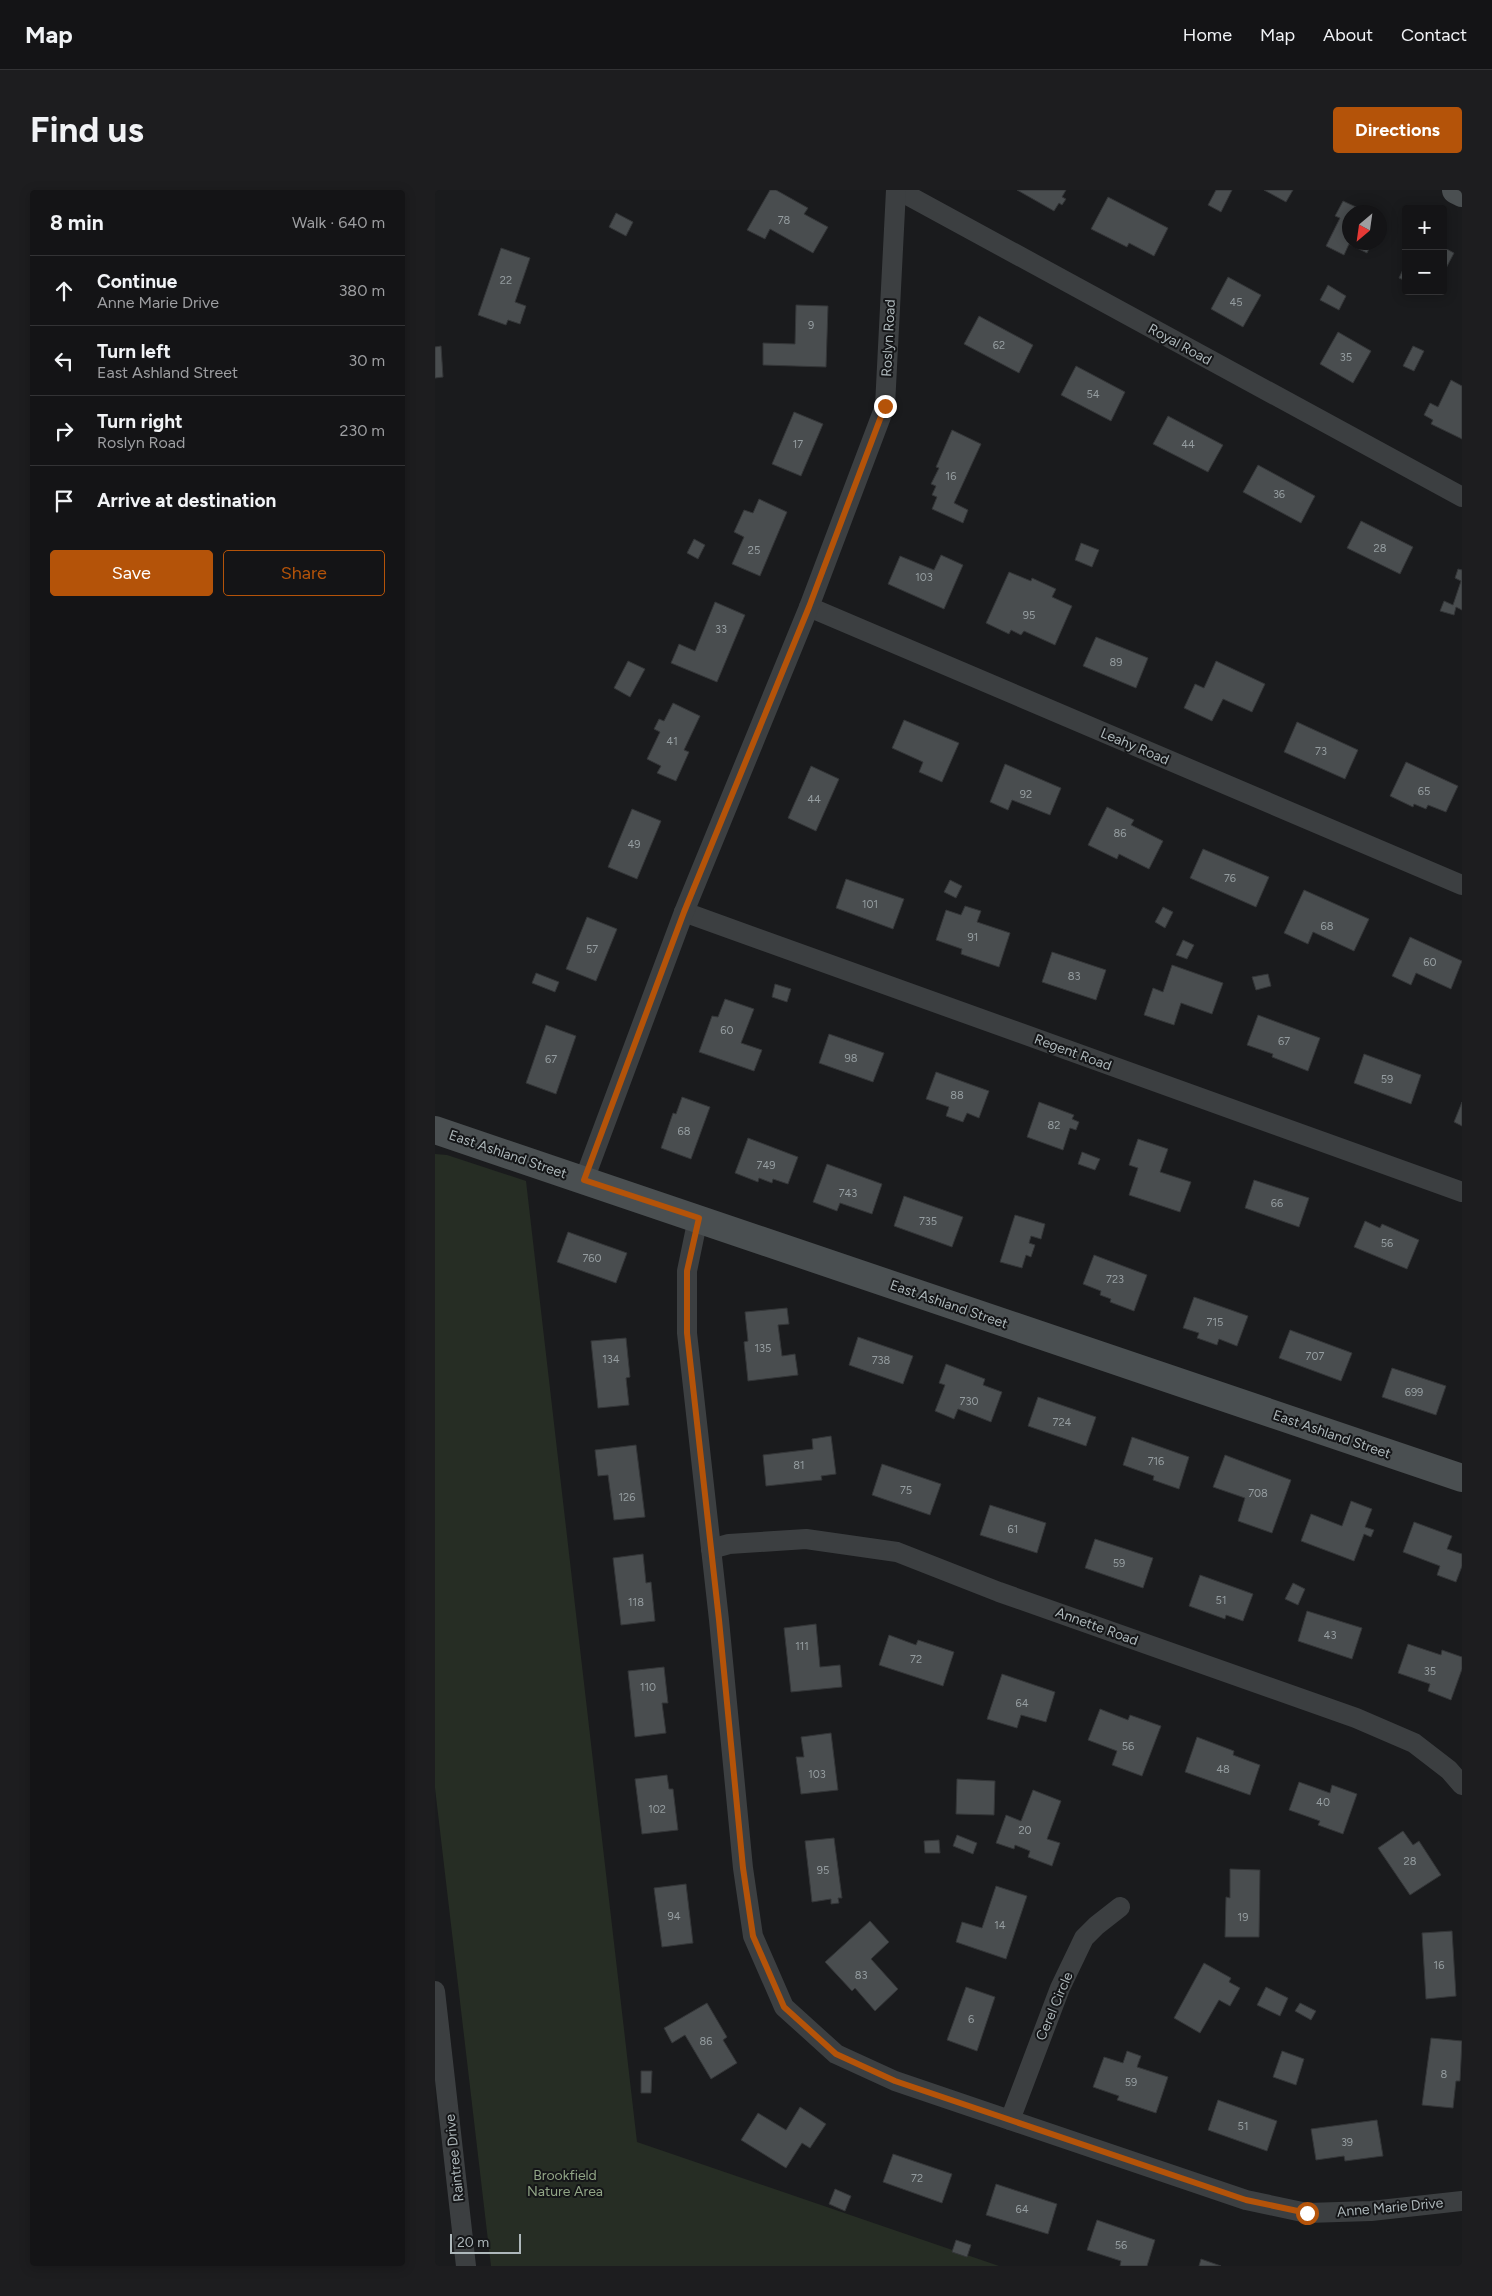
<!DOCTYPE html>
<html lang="en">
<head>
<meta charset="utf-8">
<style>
	body { margin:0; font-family:Figtree,sans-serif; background:#1d1d1f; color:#f1f3f6 }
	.controls { position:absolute; right:15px; top:15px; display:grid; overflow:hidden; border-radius:5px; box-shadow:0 2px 12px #0003 }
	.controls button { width:45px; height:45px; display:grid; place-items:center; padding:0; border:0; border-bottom:1px solid #333335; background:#141416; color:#f1f3f6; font:25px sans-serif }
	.compass { position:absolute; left:907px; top:15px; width:45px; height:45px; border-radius:50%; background:#141416; box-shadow:0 2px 12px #0003; rotate:209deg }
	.scale { position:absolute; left:15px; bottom:12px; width:71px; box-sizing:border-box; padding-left:5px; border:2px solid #aeb8bb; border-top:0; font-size:14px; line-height:18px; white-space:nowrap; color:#aeb8bb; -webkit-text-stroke:4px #151618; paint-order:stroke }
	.stop { position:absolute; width:15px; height:15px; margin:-11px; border:4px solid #b45309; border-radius:50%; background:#fff }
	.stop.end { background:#b45309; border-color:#fff; box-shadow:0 1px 5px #0008 }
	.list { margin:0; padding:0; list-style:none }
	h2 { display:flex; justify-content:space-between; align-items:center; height:65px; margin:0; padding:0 20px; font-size:21px }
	h2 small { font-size:16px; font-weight:400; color:#9d9ea1 }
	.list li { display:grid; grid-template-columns:32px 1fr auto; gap:15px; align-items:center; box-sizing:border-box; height:70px; padding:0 20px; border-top:1px solid #333335 }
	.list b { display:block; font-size:19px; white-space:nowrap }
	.list p { margin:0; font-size:16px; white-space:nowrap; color:#9d9ea1 }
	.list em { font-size:16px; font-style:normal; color:#9d9ea1 }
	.actions { display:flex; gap:10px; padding:15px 20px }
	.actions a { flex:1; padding:11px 0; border:1px solid #b45309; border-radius:5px; text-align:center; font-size:18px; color:#b45309 }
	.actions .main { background:#b45309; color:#fff }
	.icon { flex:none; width:28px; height:28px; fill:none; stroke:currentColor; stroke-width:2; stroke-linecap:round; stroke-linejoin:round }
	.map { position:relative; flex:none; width:1027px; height:2076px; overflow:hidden; border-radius:5px }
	header { display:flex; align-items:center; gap:30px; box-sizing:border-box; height:70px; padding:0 25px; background:#141416; border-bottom:1px solid #333335 }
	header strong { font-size:24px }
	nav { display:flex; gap:28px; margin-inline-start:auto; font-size:18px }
	.intro { display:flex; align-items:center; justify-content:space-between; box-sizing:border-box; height:120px; padding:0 30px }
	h1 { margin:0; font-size:35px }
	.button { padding:12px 22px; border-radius:5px; background:#b45309; color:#fff; font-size:18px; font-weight:700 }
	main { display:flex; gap:30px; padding:0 30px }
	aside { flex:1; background:#141416; border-radius:5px; box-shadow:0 2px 12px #0003 }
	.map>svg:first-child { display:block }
</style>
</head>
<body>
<header>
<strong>Map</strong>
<nav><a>Home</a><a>Map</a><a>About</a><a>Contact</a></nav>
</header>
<div class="intro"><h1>Find us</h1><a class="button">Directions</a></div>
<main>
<aside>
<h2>8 min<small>Walk · 640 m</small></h2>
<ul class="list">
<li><svg class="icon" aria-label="ahead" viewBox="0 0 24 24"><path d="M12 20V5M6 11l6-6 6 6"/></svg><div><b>Continue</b><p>Anne Marie Drive</p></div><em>380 m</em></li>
<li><svg class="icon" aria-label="left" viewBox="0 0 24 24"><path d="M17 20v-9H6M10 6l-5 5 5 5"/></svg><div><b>Turn left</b><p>East Ashland Street</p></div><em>30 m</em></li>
<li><svg class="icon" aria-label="right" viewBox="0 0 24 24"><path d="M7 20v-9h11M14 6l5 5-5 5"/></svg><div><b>Turn right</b><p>Roslyn Road</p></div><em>230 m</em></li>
<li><svg class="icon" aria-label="arrive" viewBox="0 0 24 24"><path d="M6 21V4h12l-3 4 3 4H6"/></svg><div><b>Arrive at destination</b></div></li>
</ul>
<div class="actions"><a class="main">Save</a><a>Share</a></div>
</aside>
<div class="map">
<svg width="1027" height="2076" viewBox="0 0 1027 2076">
	<rect width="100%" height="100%" fill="#1a1b1d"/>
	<polygon fill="#262d24" points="0,964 12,965 91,991 202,1952 564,2076 56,2076 0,1598"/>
	<g fill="#494d4f" stroke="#343638">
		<polygon points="335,0 341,0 373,18 369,24 393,37 378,63 335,39 330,49 312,40"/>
		<polygon points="582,0 631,0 627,7 631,9 627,15 624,13 619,21"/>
		<polygon points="781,0 797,0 786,22 773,15"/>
		<polygon points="829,0 858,0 851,12"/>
		<polygon points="673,7 733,38 719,66 694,53 692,57 656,39"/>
		<polygon points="908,11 932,22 914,22 914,52 937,52 932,63 914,54 909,65 891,56 905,28 900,26"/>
		<polygon points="181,23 198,32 191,46 174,37"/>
		<polygon points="1008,57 1019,63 1008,84"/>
		<polygon points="66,58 95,68 80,112 91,116 85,134 73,130 71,135 43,125"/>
		<polygon points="971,73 971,91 964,88"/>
		<polygon points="793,87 826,105 808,137 776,119"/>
		<polygon points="893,95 911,106 904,120 885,110"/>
		<polygon points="361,115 393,116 391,177 328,175 328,153 360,154"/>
		<polygon points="544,126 598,155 584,183 529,154"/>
		<polygon points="903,142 936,161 918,193 885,174"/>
		<polygon points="6,156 8,187 0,188 0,157"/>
		<polygon points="978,156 989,161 979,181 968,176"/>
		<polygon points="641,176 690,202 676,231 626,205"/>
		<polygon points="1016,190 1027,196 1027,249 996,234 998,230 989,225 995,213 1003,217"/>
		<polygon points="359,222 388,234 366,286 337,274"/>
		<polygon points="733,226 788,255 773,282 718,254"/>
		<polygon points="517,240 546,254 519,313 533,320 528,333 497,319 502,307 497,305 501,296 496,294 504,278 501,277"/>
		<polygon points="823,275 880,306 866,333 808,302"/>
		<polygon points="324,309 352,322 325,386 297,374 309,347 299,342 309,320 318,323"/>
		<polygon points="926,331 978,357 965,384 912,358"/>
		<polygon points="259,349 270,355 263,369 252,363"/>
		<polygon points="646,353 664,360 657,377 640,370"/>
		<polygon points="506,365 528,375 509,419 453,394 465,366 499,380"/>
		<polygon points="1023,379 1027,380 1027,420 1021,417 1019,425 1005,421 1009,411 1018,415 1026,391 1020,388"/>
		<polygon points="574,382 596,391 597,388 621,399 617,407 637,416 620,455 589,441 586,445 576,440 574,444 551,433"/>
		<polygon points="280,412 310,425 282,492 236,473 244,454 260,461"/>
		<polygon points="661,447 713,468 701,498 648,476"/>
		<polygon points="193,471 210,479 195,507 179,498"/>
		<polygon points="781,471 830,494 817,522 788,509 777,531 749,518 760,494 769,498"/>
		<polygon points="238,513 265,526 249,560 254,562 241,591 222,583 226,576 212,569 225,542 219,539 224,529 229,531"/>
		<polygon points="469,530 524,553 507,592 484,582 488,572 457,558"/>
		<polygon points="862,532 923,560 910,589 849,562"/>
		<polygon points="971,572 1023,596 1011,622 993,615 991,619 979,614 978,617 955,606"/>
		<polygon points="570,574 626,598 615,625 577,610 573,620 555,612"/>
		<polygon points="376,576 404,589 381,641 353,628"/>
		<polygon points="672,617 699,630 696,635 728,651 714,679 684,664 682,669 653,655"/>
		<polygon points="197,619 226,631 202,689 173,677"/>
		<polygon points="768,659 834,687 821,717 755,688"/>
		<polygon points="411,689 469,709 458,739 401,718"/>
		<polygon points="515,690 527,696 521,708 509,702"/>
		<polygon points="869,700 934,729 919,761 878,742 873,754 849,743"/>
		<polygon points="530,716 546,721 542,732 575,743 564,777 526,764 527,759 501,750 511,720 526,725"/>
		<polygon points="728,717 738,722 730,738 720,732"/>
		<polygon points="152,727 182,739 161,791 131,779"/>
		<polygon points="975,747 1027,771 1016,799 981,783 976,795 957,786"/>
		<polygon points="748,750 759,755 752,769 741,765"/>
		<polygon points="617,762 671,780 661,810 607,792"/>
		<polygon points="737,775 788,793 777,824 746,813 739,835 709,825 718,798 728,802"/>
		<polygon points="101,783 124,792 120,802 97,793"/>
		<polygon points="833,784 836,796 821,800 817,787"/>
		<polygon points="340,794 356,799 352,812 337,807"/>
		<polygon points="290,809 319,819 306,853 327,860 319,881 264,862 277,826 283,827"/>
		<polygon points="823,825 885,848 873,881 837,867 838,864 812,855"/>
		<polygon points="111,835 141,846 121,904 91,893"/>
		<polygon points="394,844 449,863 438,892 384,873"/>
		<polygon points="929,864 986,885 976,914 919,893"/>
		<polygon points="501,882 554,901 544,928 532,923 528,932 511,926 514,917 491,909"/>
		<polygon points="247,907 275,917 256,969 226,958 238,923 241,924"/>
		<polygon points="604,912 639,925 637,929 644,932 641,940 635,938 628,960 592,947"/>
		<polygon points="1027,912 1027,936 1019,932"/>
		<polygon points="313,948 363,967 353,994 338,989 337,993 324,988 323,992 300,983"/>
		<polygon points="703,949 733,959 725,982 756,992 745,1022 694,1005 703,978 694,975"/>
		<polygon points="647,962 665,969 660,980 643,974"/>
		<polygon points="392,974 447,994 437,1024 405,1013 402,1021 378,1012"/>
		<polygon points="819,990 874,1008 864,1037 810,1018"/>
		<polygon points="469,1006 528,1027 517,1057 459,1036"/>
		<polygon points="580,1025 610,1034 606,1049 596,1046 594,1053 600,1055 596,1067 591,1065 587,1078 565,1072"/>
		<polygon points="930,1031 945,1038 947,1034 984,1050 972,1079 919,1057"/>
		<polygon points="133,1042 192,1063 181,1093 122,1072"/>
		<polygon points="659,1065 712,1085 699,1121 675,1112 676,1109 665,1105 666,1101 648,1094"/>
		<polygon points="759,1107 813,1126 802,1156 784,1149 782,1155 762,1148 764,1143 748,1138"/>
		<polygon points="352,1118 354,1134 343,1135 347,1166 360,1164 363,1185 313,1191 309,1152 313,1151 310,1122"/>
		<polygon points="855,1140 917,1163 906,1191 844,1168"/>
		<polygon points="423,1147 478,1166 468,1194 414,1175"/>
		<polygon points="191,1148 195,1187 191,1188 194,1215 163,1218 156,1151"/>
		<polygon points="511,1174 550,1189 548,1195 567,1202 556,1232 523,1219 519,1229 500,1221 510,1195 504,1193"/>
		<polygon points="957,1178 1011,1196 1001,1225 947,1207"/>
		<polygon points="603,1207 661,1227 651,1256 593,1236"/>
		<polygon points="396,1246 401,1284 386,1286 387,1290 331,1296 328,1265 378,1259 377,1249"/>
		<polygon points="697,1247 754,1267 744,1299 718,1290 719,1286 688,1275"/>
		<polygon points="201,1255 210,1327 179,1330 173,1285 163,1286 160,1260"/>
		<polygon points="790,1265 856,1290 837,1343 803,1331 810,1308 778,1297"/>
		<polygon points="447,1274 506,1294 495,1325 437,1305"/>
		<polygon points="916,1311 937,1319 930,1337 939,1340 936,1347 929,1344 919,1371 866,1351 876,1324 907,1336"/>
		<polygon points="555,1315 611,1333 602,1363 545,1345"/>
		<polygon points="979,1332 1017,1346 1012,1359 1027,1364 1027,1376 1021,1392 1002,1385 1005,1376 968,1362"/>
		<polygon points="660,1349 718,1368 708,1398 650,1378"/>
		<polygon points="208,1364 211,1393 216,1392 220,1431 186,1435 178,1368"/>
		<polygon points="765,1385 818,1404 808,1431 791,1425 790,1429 754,1416"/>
		<polygon points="858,1393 870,1399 863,1415 850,1409"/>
		<polygon points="872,1421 927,1438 917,1469 863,1451"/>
		<polygon points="381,1434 385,1477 405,1475 407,1497 356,1502 349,1438"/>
		<polygon points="454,1445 481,1455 483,1450 519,1462 508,1496 444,1475"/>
		<polygon points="973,1454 1006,1465 1007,1460 1027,1467 1027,1479 1016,1510 993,1501 995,1494 963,1483"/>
		<polygon points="229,1477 233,1513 227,1513 231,1543 200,1547 193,1481"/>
		<polygon points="567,1484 620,1502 611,1532 586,1525 582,1538 552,1529"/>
		<polygon points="665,1519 693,1530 695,1525 726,1536 707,1586 677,1575 682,1561 653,1550"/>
		<polygon points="396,1543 403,1600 366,1604 361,1567 369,1567 366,1547"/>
		<polygon points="762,1547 799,1561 798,1565 825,1575 815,1605 750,1582"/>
		<polygon points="232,1585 234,1599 238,1599 243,1640 207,1644 200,1589"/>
		<polygon points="522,1589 560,1591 559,1625 521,1624"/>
		<polygon points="864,1592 895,1603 897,1595 922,1604 908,1644 883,1635 885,1631 854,1620"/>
		<polygon points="598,1600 626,1611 612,1649 625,1653 617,1676 593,1667 595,1661 580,1655 579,1659 561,1653 571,1625 586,1631"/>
		<polygon points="968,1641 978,1655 984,1651 1006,1685 975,1705 943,1658"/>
		<polygon points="522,1645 542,1653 538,1664 518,1656"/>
		<polygon points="399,1648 407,1708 403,1708 404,1713 396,1714 396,1709 377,1712 370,1651"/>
		<polygon points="504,1650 505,1663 490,1663 489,1651"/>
		<polygon points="795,1679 825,1680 824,1747 790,1747 791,1707 795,1708"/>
		<polygon points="251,1694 258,1753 227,1757 219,1698"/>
		<polygon points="561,1696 592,1706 571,1769 521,1752 527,1732 547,1738"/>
		<polygon points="435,1731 454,1752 436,1769 463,1799 440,1821 420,1798 417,1801 390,1772"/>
		<polygon points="1017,1741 1021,1806 991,1809 987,1743"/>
		<polygon points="769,1773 796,1788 794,1792 805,1798 795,1816 784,1810 765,1843 739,1828"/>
		<polygon points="531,1797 560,1807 542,1861 512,1850"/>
		<polygon points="831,1797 853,1808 845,1826 822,1815"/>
		<polygon points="272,1813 292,1847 288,1850 302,1873 276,1889 250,1845 237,1853 229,1838"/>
		<polygon points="865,1813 881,1821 876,1830 860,1821"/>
		<polygon points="996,1848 1027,1851 1025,1891 1021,1891 1018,1918 987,1915"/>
		<polygon points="692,1861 706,1866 702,1877 733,1887 721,1923 682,1910 684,1906 658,1897 669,1867 688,1873"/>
		<polygon points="847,1861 869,1869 861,1895 838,1887"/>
		<polygon points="206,1881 217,1881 216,1903 206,1903"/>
		<polygon points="783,1910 842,1931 832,1961 773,1940"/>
		<polygon points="365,1917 391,1934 375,1958 367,1953 351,1978 306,1950 323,1923 351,1940"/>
		<polygon points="942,1930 948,1966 910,1971 909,1966 881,1970 876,1939"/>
		<polygon points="458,1964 517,1984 507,2013 448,1992"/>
		<polygon points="561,1994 622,2014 613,2044 551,2025"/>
		<polygon points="400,1999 416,2006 410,2021 394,2014"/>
		<polygon points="662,2030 720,2050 712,2076 685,2076 686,2071 652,2060"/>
		<polygon points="521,2050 536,2055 532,2067 517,2062"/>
		<polygon points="766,2069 786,2076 764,2076"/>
	</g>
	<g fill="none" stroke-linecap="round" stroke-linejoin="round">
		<g stroke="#3c3f41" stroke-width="20">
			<polyline points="463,0 1027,307"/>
			<polyline points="374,417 1027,695"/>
			<polyline points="249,722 1027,1002"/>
			<polyline points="149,990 249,722 374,417 450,216 461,0"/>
			<polyline points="263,1028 252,1081 252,1143 284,1430 308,1678 318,1746 349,1817 401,1864 460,1891 811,2010 872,2023 936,2021 1027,2011"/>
			<polyline points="276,1359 294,1354 371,1349 462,1362 564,1402 921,1528 979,1553 1014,1580 1027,1595"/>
			<polyline points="0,1801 31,2076"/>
			<polyline points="575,1930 625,1798 649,1748 662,1735 685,1717"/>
		</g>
		<g stroke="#4a4f51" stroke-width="28">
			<polyline points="1021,0 1027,3"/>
			<polyline points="0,940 1027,1288"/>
		</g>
	</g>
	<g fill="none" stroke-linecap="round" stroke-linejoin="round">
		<polyline stroke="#b45309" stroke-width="6" points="450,216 374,417 249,722 149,990 264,1028 252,1081 252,1143 284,1430 308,1678 318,1746 349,1817 401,1864 460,1891 811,2010 872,2023"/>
	</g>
	<g text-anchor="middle" stroke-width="4" stroke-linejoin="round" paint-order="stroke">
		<g font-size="11" fill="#959da0">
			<text x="349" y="34">78</text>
			<text x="71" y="94">22</text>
			<text x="801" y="116">45</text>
			<text x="376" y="139">9</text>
			<text x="564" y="159">62</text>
			<text x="911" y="171">35</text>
			<text x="658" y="208">54</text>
			<text x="363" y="258">17</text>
			<text x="753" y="258">44</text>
			<text x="516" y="290">16</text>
			<text x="844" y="308">36</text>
			<text x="945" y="362">28</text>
			<text x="319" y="364">25</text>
			<text x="489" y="391">103</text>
			<text x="594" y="429">95</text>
			<text x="286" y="443">33</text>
			<text x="681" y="476">89</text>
			<text x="237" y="555">41</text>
			<text x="886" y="565">73</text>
			<text x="989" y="605">65</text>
			<text x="591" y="608">92</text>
			<text x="379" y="613">44</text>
			<text x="685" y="647">86</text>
			<text x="199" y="658">49</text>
			<text x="795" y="692">76</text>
			<text x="435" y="718">101</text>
			<text x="892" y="740">68</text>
			<text x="538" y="751">91</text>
			<text x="157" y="763">57</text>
			<text x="995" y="776">60</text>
			<text x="639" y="790">83</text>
			<text x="292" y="844">60</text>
			<text x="849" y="855">67</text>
			<text x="416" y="872">98</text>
			<text x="116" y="873">67</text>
			<text x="952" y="893">59</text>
			<text x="522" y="909">88</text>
			<text x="619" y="939">82</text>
			<text x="249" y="945">68</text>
			<text x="331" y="979">749</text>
			<text x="413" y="1007">743</text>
			<text x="842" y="1017">66</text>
			<text x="493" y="1035">735</text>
			<text x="952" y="1057">56</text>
			<text x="157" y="1072">760</text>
			<text x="680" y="1093">723</text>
			<text x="780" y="1136">715</text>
			<text x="328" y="1162">135</text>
			<text x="880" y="1170">707</text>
			<text x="176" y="1173">134</text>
			<text x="446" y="1174">738</text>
			<text x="979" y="1206">699</text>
			<text x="534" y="1215">730</text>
			<text x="627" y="1236">724</text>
			<text x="721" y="1275">716</text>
			<text x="364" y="1279">81</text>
			<text x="471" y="1304">75</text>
			<text x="823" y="1307">708</text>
			<text x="192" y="1311">126</text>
			<text x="578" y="1343">61</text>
			<text x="684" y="1377">59</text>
			<text x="786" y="1414">51</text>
			<text x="201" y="1416">118</text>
			<text x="895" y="1449">43</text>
			<text x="367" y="1460">111</text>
			<text x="481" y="1473">72</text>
			<text x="995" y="1485">35</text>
			<text x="213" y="1501">110</text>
			<text x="587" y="1517">64</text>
			<text x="693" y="1560">56</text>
			<text x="788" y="1583">48</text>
			<text x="382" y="1588">103</text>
			<text x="888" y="1616">40</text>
			<text x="222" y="1623">102</text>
			<text x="590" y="1644">20</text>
			<text x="975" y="1675">28</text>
			<text x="388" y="1684">95</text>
			<text x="239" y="1730">94</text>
			<text x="808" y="1731">19</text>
			<text x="565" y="1739">14</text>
			<text x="1004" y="1779">16</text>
			<text x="426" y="1789">83</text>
			<text x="536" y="1833">6</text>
			<text x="271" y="1855">86</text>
			<text x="1009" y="1888">8</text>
			<text x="696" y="1896">59</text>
			<text x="808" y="1940">51</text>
			<text x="912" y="1956">39</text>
			<text x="482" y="1992">72</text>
			<text x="587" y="2023">64</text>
			<text x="686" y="2059">56</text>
		</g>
		<g font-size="14" fill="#aeb8bb" stroke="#151618">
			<text transform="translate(453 148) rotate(-87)" y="5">Roslyn Road</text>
			<text transform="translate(745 154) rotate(29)" y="5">Royal Road</text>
			<text transform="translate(700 556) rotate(23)" y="5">Leahy Road</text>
			<text transform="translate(638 862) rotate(20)" y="5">Regent Road</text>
			<text transform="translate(73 964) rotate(19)" y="5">East Ashland Street</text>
			<text transform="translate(514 1114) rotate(19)" y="5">East Ashland Street</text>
			<text transform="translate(897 1244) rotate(19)" y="5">East Ashland Street</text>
			<text transform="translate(662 1436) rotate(20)" y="5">Annette Road</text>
			<text transform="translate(619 1816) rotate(-67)" y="5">Cerel Circle</text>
			<text transform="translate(19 1968) rotate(-96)" y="5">Raintree Drive</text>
			<text transform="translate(955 2017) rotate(-5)" y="5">Anne Marie Drive</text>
		</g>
		<g font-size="14" fill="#91a586" stroke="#151618">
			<text x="130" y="1990">Brookfield<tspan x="130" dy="16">Nature Area</tspan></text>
		</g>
	</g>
</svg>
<div class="controls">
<button>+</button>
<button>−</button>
</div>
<svg class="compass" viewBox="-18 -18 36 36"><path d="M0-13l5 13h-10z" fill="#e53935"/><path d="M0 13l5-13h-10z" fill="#9d9ea1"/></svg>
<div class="scale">20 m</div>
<div class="stop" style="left:872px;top:2023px"></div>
<div class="stop end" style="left:450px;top:216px"></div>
</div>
</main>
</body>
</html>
